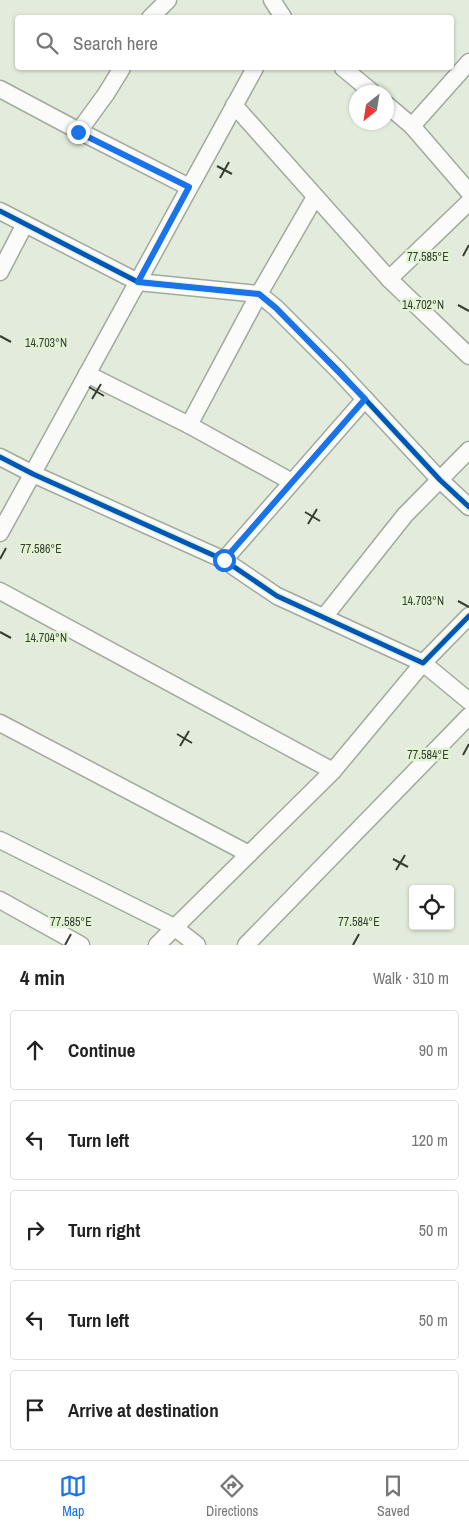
<!DOCTYPE html>
<html lang="en">
<head>
<meta charset="utf-8">
<style>
	body { margin:0; font-family:"Archivo Narrow",sans-serif; background:#f2f2f2; color:#222 }
	.controls { position:absolute; right:15px; bottom:15px; display:grid; overflow:hidden; border-radius:5px; box-shadow:0 1px 4px #0004 }
	.controls button { width:45px; height:45px; display:grid; place-items:center; padding:0; border:0; border-bottom:1px solid #e0e0e0; background:#fff; color:#222; font:25px sans-serif }
	.compass { position:absolute; left:349px; top:85px; width:45px; height:45px; border-radius:50%; background:#fff; box-shadow:0 1px 4px #0004; rotate:210deg }
	.stop { position:absolute; width:15px; height:15px; margin:-11px; border:4px solid #1a73e8; border-radius:50%; background:#fff }
	.stop.end { background:#1a73e8; border-color:#fff; box-shadow:0 1px 5px #0008 }
	.list { margin:0; padding:0; list-style:none }
	h2 { display:flex; justify-content:space-between; align-items:center; height:65px; margin:0; padding:0 20px; font-size:21px }
	h2 small { font-size:16px; font-weight:400; color:#767676 }
	.list li { display:grid; grid-template-columns:32px 1fr auto; gap:15px; align-items:center; box-sizing:border-box; height:80px; margin:0 10px 10px; padding:0 10px; border:1px solid #e0e0e0; border-radius:5px }
	.list b { display:block; font-size:19px; white-space:nowrap }
	.list em { font-size:16px; font-style:normal; color:#767676 }
	.icon { flex:none; width:28px; height:28px; fill:none; stroke:currentColor; stroke-width:2; stroke-linecap:round; stroke-linejoin:round }
	.map { position:relative; flex:none; width:469px; height:945px; overflow:hidden }
	.search { position:absolute; background:#fff; box-shadow:0 1px 4px #0004; left:15px; right:15px; top:15px; height:55px; display:flex; align-items:center; gap:12px; box-sizing:border-box; padding:0 18px; border-radius:5px; color:#767676; font-size:19px }
	.sheet { height:515px; background:#fff }
	nav { display:flex; justify-content:space-around; align-items:center; box-sizing:border-box; height:70px; border-top:1px solid #e0e0e0; background:#fff; font-size:14px; color:#767676 }
	nav a { display:grid; justify-items:center; gap:2px }
	nav .on { color:#1a73e8 }
	.map>svg:first-child { display:block }
</style>
</head>
<body>
<div class="map">
<svg width="469" height="945" viewBox="0 0 469 945">
	<rect width="100%" height="100%" fill="#e3ecdc"/>
	<g fill="none" stroke-linecap="round" stroke-linejoin="round">
		<g stroke="#a2a99d" stroke-width="19">
			<g id="minor">
				<polyline points="272,0 283,17"/>
				<polyline points="150,18 168,0"/>
				<polyline points="343,68 372,92"/>
				<polyline points="0,89 79,131 189,187"/>
				<polyline points="386,104 412,126 469,62"/>
				<polyline points="234,105 389,279 469,356"/>
				<polyline points="412,126 469,192"/>
				<polyline points="79,131 106,94 122,68"/>
				<polyline points="0,211 138,282 259,294 276,308 338,370 440,480 469,507"/>
				<polyline points="0,272 25,224"/>
				<polyline points="389,279 469,202"/>
				<polyline points="87,374 189,425 259,294 315,197"/>
				<polyline points="189,425 292,482"/>
				<polyline points="0,457 33,474 224,560 277,596 423,663 469,616"/>
				<polyline points="0,533 255,68"/>
				<polyline points="224,560 365,399"/>
				<polyline points="0,591 333,771"/>
				<polyline points="324,617 405,515 469,450"/>
				<polyline points="0,723 249,854"/>
				<polyline points="0,840 174,927 197,945"/>
				<polyline points="0,900 81,945"/>
				<polyline points="157,945 333,771 423,663 469,701"/>
				<polyline points="246,945 469,716"/>
			</g>
		</g>
		<use href="#minor" stroke="#fbfcfa" stroke-width="16"/>
		<g stroke="#e2f3d5" stroke-width="8">
			<g id="cycleway">
				<polyline points="0,211 138,282 259,294 276,308 338,370 440,480 469,507"/>
				<polyline points="0,457 33,474 224,560 277,596 423,663 469,616"/>
			</g>
		</g>
		<use href="#cycleway" stroke="#0057b8" stroke-width="5"/>
	</g>
	<g fill="none" stroke-linecap="round" stroke-linejoin="round">
		<polyline stroke="#1a73e8" stroke-width="6" points="78,132 189,187 138,282 259,294 276,308 365,399 224,560"/>
	</g>
	<path fill="none" stroke="#373e32" stroke-width="2" d="M217,166L232,174M220,178L229,162M463,256L469,245M458,305L469,311M0,336L11,342M89,387L104,396M92,399L101,384M305,512L320,521M308,524L317,509M0,559L6,548M458,601L469,607M0,632L11,638M177,734L192,743M180,746L189,731M463,755L469,744M393,859L408,867M396,870L405,855M65,945L71,934M353,945L359,934"/>
	<g font-size="12" text-anchor="middle" fill="#373e32" stroke="#e2f3d5" stroke-width="5" stroke-linejoin="round" paint-order="stroke">
		<text x="428" y="261">77.585°E</text>
		<text x="423" y="309">14.702°N</text>
		<text x="46" y="347">14.703°N</text>
		<text x="41" y="553">77.586°E</text>
		<text x="423" y="605">14.703°N</text>
		<text x="46" y="642">14.704°N</text>
		<text x="428" y="759">77.584°E</text>
		<text x="71" y="926">77.585°E</text>
		<text x="359" y="926">77.584°E</text>
	</g>
</svg>
<div class="controls">
<button><svg class="icon" aria-label="locate" viewBox="0 0 24 24"><circle cx="12" cy="12" r="6"/><path d="M12 2v4M12 18v4M2 12h4M18 12h4"/></svg></button>
</div>
<svg class="compass" viewBox="-18 -18 36 36"><path d="M0-13l5 13h-10z" fill="#e53935"/><path d="M0 13l5-13h-10z" fill="#767676"/></svg>
<div class="stop" style="left:224px;top:560px"></div>
<div class="stop end" style="left:78px;top:132px"></div>
<div class="search"><svg class="icon" aria-label="search" viewBox="0 0 24 24"><circle cx="10" cy="10" r="6"/><path d="M15 15l6 6"/></svg>Search here</div>
</div>
<section class="sheet">
<h2>4 min<small>Walk · 310 m</small></h2>
<ul class="list">
<li><svg class="icon" aria-label="ahead" viewBox="0 0 24 24"><path d="M12 20V5M6 11l6-6 6 6"/></svg><div><b>Continue</b></div><em>90 m</em></li>
<li><svg class="icon" aria-label="left" viewBox="0 0 24 24"><path d="M17 20v-9H6M10 6l-5 5 5 5"/></svg><div><b>Turn left</b></div><em>120 m</em></li>
<li><svg class="icon" aria-label="right" viewBox="0 0 24 24"><path d="M7 20v-9h11M14 6l5 5-5 5"/></svg><div><b>Turn right</b></div><em>50 m</em></li>
<li><svg class="icon" aria-label="left" viewBox="0 0 24 24"><path d="M17 20v-9H6M10 6l-5 5 5 5"/></svg><div><b>Turn left</b></div><em>50 m</em></li>
<li><svg class="icon" aria-label="arrive" viewBox="0 0 24 24"><path d="M6 21V4h12l-3 4 3 4H6"/></svg><div><b>Arrive at destination</b></div></li>
</ul>
</section>
<nav>
<a class="on"><svg class="icon" aria-label="map" viewBox="0 0 24 24"><path d="M3 6l6-2 6 2 6-2v14l-6 2-6-2-6 2zM9 4v14M15 6v14"/></svg>Map</a>
<a><svg class="icon" aria-label="directions" viewBox="0 0 24 24"><path d="M12 3l9 9-9 9-9-9zM9 14v-3h6M13 9l2 2-2 2"/></svg>Directions</a>
<a><svg class="icon" aria-label="saved" viewBox="0 0 24 24"><path d="M7 4h10v16l-5-4-5 4z"/></svg>Saved</a>
</nav>
</body>
</html>
